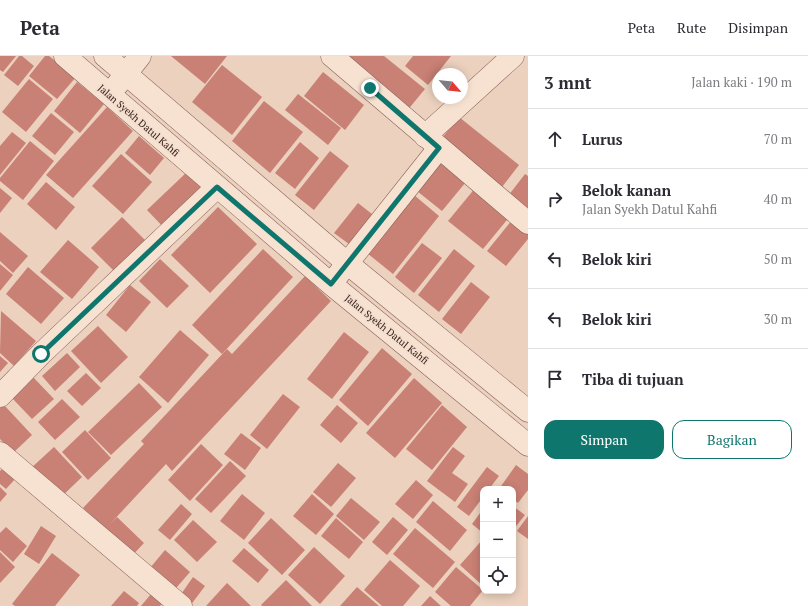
<!DOCTYPE html>
<html lang="id">
<head>
<meta charset="utf-8">
<style>
	body { margin:0; font-family:"PT Serif",serif; background:#f7f7f7; color:#2b2b33 }
	.controls { position:absolute; right:12px; bottom:12px; display:grid; overflow:hidden; border-radius:8px; box-shadow:0 2px 10px #0003 }
	.controls button { width:36px; height:36px; display:grid; place-items:center; padding:0; border:0; border-bottom:1px solid #e1e1e2; background:#fff; color:#2b2b33; font:20px sans-serif }
	.compass { position:absolute; left:432px; top:12px; width:36px; height:36px; border-radius:50%; background:#fff; box-shadow:0 2px 10px #0003; rotate:118deg }
	.stop { position:absolute; width:12px; height:12px; margin:-9px; border:3px solid #0f766e; border-radius:50%; background:#fff }
	.stop.end { background:#0f766e; border-color:#fff; box-shadow:0 1px 4px #0008 }
	.list { margin:0; padding:0; list-style:none }
	h2 { display:flex; justify-content:space-between; align-items:center; height:52px; margin:0; padding:0 16px; font-size:17px }
	h2 small { font-size:13px; font-weight:400; color:#7c7c81 }
	.list li { display:grid; grid-template-columns:26px 1fr auto; gap:12px; align-items:center; box-sizing:border-box; height:60px; padding:0 16px; border-top:1px solid #e1e1e2 }
	.list b { display:block; font-size:15px; white-space:nowrap }
	.list p { margin:0; font-size:13px; white-space:nowrap; color:#7c7c81 }
	.list em { font-size:13px; font-style:normal; color:#7c7c81 }
	.actions { display:flex; gap:8px; padding:12px 16px }
	.actions a { flex:1; padding:9px 0; border:1px solid #0f766e; border-radius:12px; text-align:center; font-size:14px; color:#0f766e }
	.actions .main { background:#0f766e; color:#fff }
	.icon { flex:none; width:22px; height:22px; fill:none; stroke:currentColor; stroke-width:2; stroke-linecap:round; stroke-linejoin:round }
	.map { position:relative; flex:none; width:528px; height:550px; overflow:hidden }
	header { display:flex; align-items:center; gap:24px; box-sizing:border-box; height:56px; padding:0 20px; background:#fff; border-bottom:1px solid #e1e1e2 }
	header strong { font-size:19px }
	nav { display:flex; gap:22px; margin-inline-start:auto; font-size:14px }
	main { display:flex }
	aside { flex:1; background:#fff }
	.map>svg:first-child { display:block }
</style>
</head>
<body>
<header>
<strong>Peta</strong>
<nav><a>Peta</a><a>Rute</a><a>Disimpan</a></nav>
</header>
<main>
<div class="map">
<svg width="528" height="550" viewBox="0 0 528 550">
	<rect width="100%" height="100%" fill="#ecd1be"/>
	<g fill="#c98075">
		<polygon points="0,0 16,0 3,16 0,14"/>
		<polygon points="19,0 22,0 34,10 18,30 4,19"/>
		<polygon points="45,0 49,0 76,21 57,43 29,20"/>
		<polygon points="171,0 227,0 205,28"/>
		<polygon points="337,0 384,0 425,33 406,56"/>
		<polygon points="413,0 451,0 428,29 405,10"/>
		<polygon points="222,9 262,41 232,79 192,46"/>
		<polygon points="323,16 364,49 345,74 304,40"/>
		<polygon points="29,23 53,43 26,76 2,56"/>
		<polygon points="77,26 104,48 80,77 54,55"/>
		<polygon points="298,38 341,72 328,89 285,54"/>
		<polygon points="264,45 303,76 270,117 232,85"/>
		<polygon points="107,51 133,75 73,142 46,119"/>
		<polygon points="51,57 74,76 55,99 32,80"/>
		<polygon points="459,61 519,109 502,131 441,83"/>
		<polygon points="12,76 26,87 0,119 0,90"/>
		<polygon points="139,80 164,102 150,119 125,97"/>
		<polygon points="30,85 54,105 23,144 0,125 0,122"/>
		<polygon points="300,86 319,102 295,133 275,117"/>
		<polygon points="330,95 349,110 314,154 295,139"/>
		<polygon points="121,98 152,126 123,158 92,130"/>
		<polygon points="445,100 470,121 442,155 417,135"/>
		<polygon points="187,116 207,137 167,175 147,154"/>
		<polygon points="525,118 528,120 528,156 508,140"/>
		<polygon points="46,126 75,151 56,174 27,148"/>
		<polygon points="476,131 511,159 483,193 448,165"/>
		<polygon points="0,132 12,142 0,157"/>
		<polygon points="414,139 439,160 393,218 367,197"/>
		<polygon points="358,147 377,162 353,191 334,177"/>
		<polygon points="218,151 257,188 210,237 171,199"/>
		<polygon points="122,161 148,187 117,218 91,192"/>
		<polygon points="512,164 528,177 528,183 506,210 487,195"/>
		<polygon points="0,176 28,200 13,217 0,205"/>
		<polygon points="68,184 99,211 72,243 40,216"/>
		<polygon points="422,187 442,202 414,237 395,221"/>
		<polygon points="263,193 293,221 222,298 192,269"/>
		<polygon points="454,193 475,210 439,256 418,239"/>
		<polygon points="160,203 189,230 167,252 139,225"/>
		<polygon points="0,208 13,219 0,235"/>
		<polygon points="28,211 64,242 41,268 6,238"/>
		<polygon points="305,220 331,245 172,415 166,408 110,468 117,461 144,487 128,504 106,473 83,452 144,388 141,385 227,293 232,298"/>
		<polygon points="471,226 490,241 461,278 442,263"/>
		<polygon points="130,229 151,246 126,276 106,259"/>
		<polygon points="1,255 36,285 14,310 0,297"/>
		<polygon points="98,270 128,301 101,327 71,295"/>
		<polygon points="180,274 209,299 168,347 139,321"/>
		<polygon points="344,276 369,296 332,343 307,323"/>
		<polygon points="382,292 412,318 368,370 339,344"/>
		<polygon points="67,297 80,311 55,335 42,320"/>
		<polygon points="0,300 8,307 0,316"/>
		<polygon points="86,317 101,332 82,350 67,335"/>
		<polygon points="33,321 54,343 32,363 12,342"/>
		<polygon points="414,322 442,347 395,402 366,377"/>
		<polygon points="139,327 162,351 111,399 88,376"/>
		<polygon points="283,338 300,351 267,393 250,379"/>
		<polygon points="62,343 80,361 55,384 38,366"/>
		<polygon points="4,349 32,379 13,397 0,383 0,352"/>
		<polygon points="337,349 358,367 341,387 320,369"/>
		<polygon points="442,349 467,371 432,414 406,393"/>
		<polygon points="85,374 111,402 88,424 62,396"/>
		<polygon points="241,377 261,392 245,414 224,398"/>
		<polygon points="201,388 223,409 190,445 168,424"/>
		<polygon points="54,391 82,421 59,443 30,413"/>
		<polygon points="453,391 465,400 452,417 468,428 455,446 427,425"/>
		<polygon points="230,405 246,420 211,457 195,443"/>
		<polygon points="338,407 356,422 331,451 313,436"/>
		<polygon points="516,409 528,418 528,434 518,447 513,443 513,433 499,433"/>
		<polygon points="4,411 16,422 6,433 0,428 0,415"/>
		<polygon points="487,411 499,420 489,433 483,433 483,441 469,460 457,451"/>
		<polygon points="416,424 433,439 413,463 395,448"/>
		<polygon points="0,431 7,438 0,446"/>
		<polygon points="242,438 265,457 244,484 220,465"/>
		<polygon points="312,438 334,458 316,479 293,460"/>
		<polygon points="351,442 380,466 364,484 336,460"/>
		<polygon points="433,445 467,474 450,495 416,466"/>
		<polygon points="181,448 192,458 170,484 158,474"/>
		<polygon points="513,450 525,459 513,474"/>
		<polygon points="483,453 483,477 472,468"/>
		<polygon points="528,460 528,483 517,475"/>
		<polygon points="393,461 408,474 387,499 372,486"/>
		<polygon points="271,462 305,494 282,519 248,487"/>
		<polygon points="336,462 363,486 349,503 321,480"/>
		<polygon points="193,464 217,486 197,506 174,484"/>
		<polygon points="41,470 56,480 39,508 24,498"/>
		<polygon points="6,471 27,490 13,506 0,494 0,477"/>
		<polygon points="415,472 455,506 433,532 393,498"/>
		<polygon points="483,483 483,530 460,509"/>
		<polygon points="314,491 345,520 320,548 288,519"/>
		<polygon points="244,492 269,514 258,527 232,505"/>
		<polygon points="165,494 190,516 170,539 145,518"/>
		<polygon points="0,496 15,511 0,527"/>
		<polygon points="52,497 80,519 55,550 15,550 12,548"/>
		<polygon points="390,504 420,530 403,550 382,550 364,534"/>
		<polygon points="456,511 483,534 470,550 451,550 435,536"/>
		<polygon points="193,521 205,530 190,550 177,544"/>
		<polygon points="286,524 312,550 262,550 261,549"/>
		<polygon points="227,527 251,550 206,550"/>
		<polygon points="357,531 379,550 340,550"/>
		<polygon points="124,535 139,547 137,550 111,550"/>
		<polygon points="151,538 162,548 160,550 141,550"/>
		<polygon points="430,540 441,550 421,550"/>
	</g>
	<g fill="none" stroke-linecap="round" stroke-linejoin="round">
		<g stroke="#846258" stroke-width="23">
			<g id="minor">
				<polyline points="65,0 331,228 528,389"/>
				<polyline points="105,0 347,207 528,355"/>
				<polyline points="332,0 528,167"/>
				<polyline points="117,29 140,0"/>
				<polyline points="425,80 513,0"/>
				<polyline points="338,219 439,92"/>
				<polyline points="0,340 41,298 217,131"/>
				<polyline points="0,397 181,550"/>
			</g>
		</g>
		<use href="#minor" stroke="#f7e1d1" stroke-width="22"/>
	</g>
	<g fill="none" stroke-linecap="round" stroke-linejoin="round">
		<polyline stroke="#0f766e" stroke-width="5" points="41,298 217,131 331,228 439,92 370,32"/>
	</g>
	<g text-anchor="middle" stroke-width="3.5" stroke-linejoin="round" paint-order="stroke">
		<g font-size="10" fill="#33201c" stroke="#f4decd">
			<text transform="translate(139 64) rotate(41)" y="4">Jalan Syekh Datul Kahfi</text>
			<text transform="translate(387 273) rotate(39)" y="4">Jalan Syekh Datul Kahfi</text>
		</g>
	</g>
</svg>
<div class="controls">
<button>+</button>
<button>−</button>
<button><svg class="icon" aria-label="locate" viewBox="0 0 24 24"><circle cx="12" cy="12" r="6"/><path d="M12 2v4M12 18v4M2 12h4M18 12h4"/></svg></button>
</div>
<svg class="compass" viewBox="-18 -18 36 36"><path d="M0-13l5 13h-10z" fill="#e53935"/><path d="M0 13l5-13h-10z" fill="#7c7c81"/></svg>
<div class="stop" style="left:41px;top:298px"></div>
<div class="stop end" style="left:370px;top:32px"></div>
</div>
<aside>
<h2>3 mnt<small>Jalan kaki · 190 m</small></h2>
<ul class="list">
<li><svg class="icon" aria-label="ahead" viewBox="0 0 24 24"><path d="M12 20V5M6 11l6-6 6 6"/></svg><div><b>Lurus</b></div><em>70 m</em></li>
<li><svg class="icon" aria-label="right" viewBox="0 0 24 24"><path d="M7 20v-9h11M14 6l5 5-5 5"/></svg><div><b>Belok kanan</b><p>Jalan Syekh Datul Kahfi</p></div><em>40 m</em></li>
<li><svg class="icon" aria-label="left" viewBox="0 0 24 24"><path d="M17 20v-9H6M10 6l-5 5 5 5"/></svg><div><b>Belok kiri</b></div><em>50 m</em></li>
<li><svg class="icon" aria-label="left" viewBox="0 0 24 24"><path d="M17 20v-9H6M10 6l-5 5 5 5"/></svg><div><b>Belok kiri</b></div><em>30 m</em></li>
<li><svg class="icon" aria-label="arrive" viewBox="0 0 24 24"><path d="M6 21V4h12l-3 4 3 4H6"/></svg><div><b>Tiba di tujuan</b></div></li>
</ul>
<div class="actions"><a class="main">Simpan</a><a>Bagikan</a></div>
</aside>
</main>
</body>
</html>
